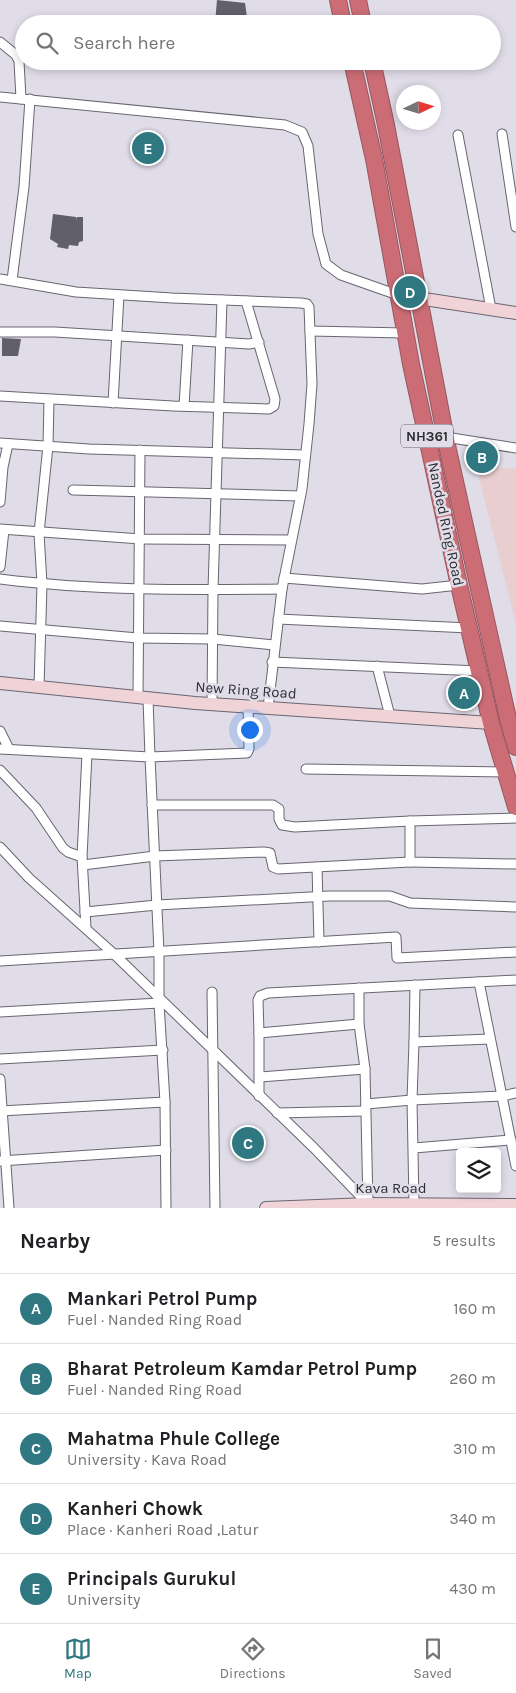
<!DOCTYPE html>
<html lang="en">
<head>
<meta charset="utf-8">
<style>
	body { margin:0; font-family:Karla,sans-serif; background:#f6f6f6; color:#202124 }
	.controls { position:absolute; right:15px; bottom:15px; display:grid; overflow:hidden; border-radius:5px; box-shadow:0 2px 8px #0003 }
	.controls button { width:45px; height:45px; display:grid; place-items:center; padding:0; border:0; border-bottom:1px solid #e0e0e0; background:#fff; color:#202124; font:25px sans-serif }
	.compass { position:absolute; left:396px; top:85px; width:45px; height:45px; border-radius:50%; background:#fff; box-shadow:0 2px 8px #0003; rotate:86deg }
	.you { position:absolute; left:249px; top:729px; width:18px; height:18px; margin:-12px; border:4px solid #fff; border-radius:50%; background:#1a73e8; box-shadow:0 0 0 8px #1a73e833 }
	.badge { display:grid; place-items:center; width:32px; height:32px; border-radius:50%; background:#307881; color:#fff; font-size:16px; font-weight:700 }
	.pin { position:absolute; translate:-50% -50%; border:2px solid #fff; box-shadow:0 1px 5px #0006 }
	.list { margin:0; padding:0; list-style:none }
	h2 { display:flex; justify-content:space-between; align-items:center; height:65px; margin:0; padding:0 20px; font-size:21px }
	h2 small { font-size:16px; font-weight:400; color:#757577 }
	.list li { display:grid; grid-template-columns:32px 1fr auto; gap:15px; align-items:center; box-sizing:border-box; height:70px; padding:0 20px; border-top:1px solid #e0e0e0 }
	.list b { display:block; font-size:19px; white-space:nowrap }
	.list p { margin:0; font-size:16px; white-space:nowrap; color:#757577 }
	.list em { font-size:16px; font-style:normal; color:#757577 }
	.icon { flex:none; width:28px; height:28px; fill:none; stroke:currentColor; stroke-width:2; stroke-linecap:round; stroke-linejoin:round }
	.map { position:relative; flex:none; width:516px; height:1208px; overflow:hidden }
	.search { position:absolute; background:#fff; box-shadow:0 2px 8px #0003; left:15px; right:15px; top:15px; height:55px; display:flex; align-items:center; gap:12px; box-sizing:border-box; padding:0 18px; border-radius:28px; color:#757577; font-size:19px }
	.sheet { height:415px; background:#fff }
	nav { display:flex; justify-content:space-around; align-items:center; box-sizing:border-box; height:70px; border-top:1px solid #e0e0e0; background:#fff; font-size:14px; color:#757577 }
	nav a { display:grid; justify-items:center; gap:2px }
	nav .on { color:#307881 }
	.map>svg:first-child { display:block }
</style>
</head>
<body>
<div class="map">
<svg width="516" height="1208" viewBox="0 0 516 1208">
	<rect width="100%" height="100%" fill="#e0dde9"/>
	<polygon fill="#e8cecf" points="476,466 516,469 516,624"/>
	<g fill="#615f6a">
		<polygon points="217,0 245,3 248,24 215,23"/>
		<polygon points="53,214 76,217 76,219 77,217 83,217 83,241 79,242 78,246 69,245 68,249 57,247 58,244 50,239"/>
		<polygon points="2,338 21,339 18,356 2,356"/>
	</g>
	<g fill="none" stroke-linecap="round" stroke-linejoin="round">
		<g stroke="#686570" stroke-width="11">
			<g id="street">
				<polyline points="0,42 16,55 19,61 21,99"/>
				<polyline points="0,97 285,125 302,132 308,146 318,234 326,264 341,275 398,295"/>
				<polyline points="502,134 516,227"/>
				<polyline points="458,135 491,309"/>
				<polyline points="0,279 76,292 172,298 301,303 307,304 309,307 312,384 309,424 302,489 282,589 268,708"/>
				<polyline points="12,280 24,187 30,99"/>
				<polyline points="310,331 405,333"/>
				<polyline points="0,332 55,332 249,344 259,342"/>
				<polyline points="0,396 173,406 269,409 274,406 275,399 246,301"/>
				<polyline points="113,403 119,295"/>
				<polyline points="184,406 188,340"/>
				<polyline points="445,437 516,448"/>
				<polyline points="0,443 89,449 305,455"/>
				<polyline points="73,490 300,496"/>
				<polyline points="0,502 3,467 8,444"/>
				<polyline points="0,529 141,539 291,540"/>
				<polyline points="0,567 4,530"/>
				<polyline points="284,578 422,589 459,585"/>
				<path d="M0,579C93,591 188,590 282,589"/>
				<polyline points="278,619 469,628"/>
				<polyline points="0,626 138,638 213,639 274,645"/>
				<polyline points="272,662 479,671"/>
				<polyline points="377,666 390,716"/>
				<polyline points="39,687 42,584 39,533 48,446 49,400"/>
				<polyline points="138,697 140,450"/>
				<polyline points="148,698 150,757 247,753 249,749 248,706"/>
				<polyline points="212,704 213,590 222,300"/>
				<polyline points="0,731 9,749"/>
				<polyline points="0,749 150,757 159,952 159,1003 165,1102 166,1208"/>
				<polyline points="306,769 506,772"/>
				<polyline points="0,770 36,808 63,848 68,852 82,857"/>
				<polyline points="152,805 273,805 279,809 279,819 282,825 295,827 410,821 516,818"/>
				<polyline points="410,821 410,862 516,864"/>
				<polyline points="0,847 29,878 114,954 314,1148 369,1205"/>
				<polyline points="83,865 155,856 264,852 270,853 273,867 278,869 410,862"/>
				<polyline points="317,867 319,942"/>
				<polyline points="85,912 157,905 329,896 390,896 410,903 516,907"/>
				<polyline points="86,928 82,857 87,754"/>
				<polyline points="0,961 396,937 397,958 516,952"/>
				<polyline points="479,982 516,1166"/>
				<polyline points="359,988 359,1024"/>
				<polyline points="212,992 215,1208"/>
				<polyline points="0,1012 159,1003"/>
				<polyline points="259,1033 258,1000 260,996 268,993 516,980"/>
				<polyline points="414,1042 490,1039"/>
				<polyline points="0,1059 163,1050"/>
				<polyline points="260,1077 365,1069"/>
				<polyline points="0,1079 9,1208"/>
				<polyline points="259,1096 259,1033 359,1024 365,1069 368,1205"/>
				<polyline points="366,1104 412,1100 502,1096 516,1093"/>
				<polyline points="0,1111 165,1102"/>
				<polyline points="277,1113 365,1111"/>
				<polyline points="414,1148 511,1140"/>
				<polyline points="0,1161 166,1150"/>
				<polyline points="414,1204 412,1100 414,1042 415,985"/>
			</g>
		</g>
		<g stroke="#686570" stroke-width="14">
			<g id="secondary">
				<polyline points="398,295 516,313"/>
				<polyline points="0,683 195,703 491,723"/>
				<polyline points="266,1208 368,1204 516,1205"/>
			</g>
		</g>
		<g stroke="#95575f" stroke-width="18">
			<g id="highway">
				<polyline points="338,0 343,24"/>
				<polyline points="358,0 363,24"/>
				<polyline points="352,61 374,159 411,364 459,585 491,723 516,807"/>
				<polyline points="372,61 386,125 448,450 509,723 516,747"/>
			</g>
		</g>
		<use href="#street" stroke="#fff" stroke-width="9"/>
		<use href="#secondary" stroke="#f0d3d6" stroke-width="12"/>
		<use href="#highway" stroke="#cc6d76" stroke-width="16"/>
	</g>
	<g text-anchor="middle" stroke-width="5" stroke-linejoin="round" paint-order="stroke">
		<rect fill="#e0dde9" stroke="#64626a" stroke-width="1" x="401" y="424.5" width="52" height="23" rx="4"/>
		<g font-size="14" font-weight="bold" fill="#2f2e33">
			<text x="427" y="441">NH361</text>
		</g>
		<g font-size="15" fill="#2f2e33" stroke="#e0dde9">
			<text transform="translate(446 524) rotate(78)" y="5">Nanded Ring Road</text>
			<text transform="translate(246 690) rotate(4)" y="5">New Ring Road</text>
			<text x="391" y="1193">Kava Road</text>
		</g>
	</g>
</svg>
<div class="controls">
<button><svg class="icon" aria-label="layers" viewBox="0 0 24 24"><path d="M12 4l9 5-9 5-9-5zM3 14l9 5 9-5"/></svg></button>
</div>
<svg class="compass" viewBox="-18 -18 36 36"><path d="M0-13l5 13h-10z" fill="#e53935"/><path d="M0 13l5-13h-10z" fill="#757577"/></svg>
<div class="you"></div>
<div class="pin badge" style="left:464px;top:693px">A</div>
<div class="pin badge" style="left:482px;top:457px">B</div>
<div class="pin badge" style="left:248px;top:1143px">C</div>
<div class="pin badge" style="left:410px;top:292px">D</div>
<div class="pin badge" style="left:148px;top:148px">E</div>
<div class="search"><svg class="icon" aria-label="search" viewBox="0 0 24 24"><circle cx="10" cy="10" r="6"/><path d="M15 15l6 6"/></svg>Search here</div>
</div>
<section class="sheet">
<h2>Nearby<small>5 results</small></h2>
<ul class="list">
<li><span class="badge">A</span><div><b>Mankari Petrol Pump</b><p>Fuel · Nanded Ring Road</p></div><em>160 m</em></li>
<li><span class="badge">B</span><div><b>Bharat Petroleum Kamdar Petrol Pump</b><p>Fuel · Nanded Ring Road</p></div><em>260 m</em></li>
<li><span class="badge">C</span><div><b>Mahatma Phule College</b><p>University · Kava Road</p></div><em>310 m</em></li>
<li><span class="badge">D</span><div><b>Kanheri Chowk</b><p>Place · Kanheri Road ,Latur</p></div><em>340 m</em></li>
<li><span class="badge">E</span><div><b>Principals Gurukul</b><p>University</p></div><em>430 m</em></li>
</ul>
</section>
<nav>
<a class="on"><svg class="icon" aria-label="map" viewBox="0 0 24 24"><path d="M3 6l6-2 6 2 6-2v14l-6 2-6-2-6 2zM9 4v14M15 6v14"/></svg>Map</a>
<a><svg class="icon" aria-label="directions" viewBox="0 0 24 24"><path d="M12 3l9 9-9 9-9-9zM9 14v-3h6M13 9l2 2-2 2"/></svg>Directions</a>
<a><svg class="icon" aria-label="saved" viewBox="0 0 24 24"><path d="M7 4h10v16l-5-4-5 4z"/></svg>Saved</a>
</nav>
</body>
</html>
